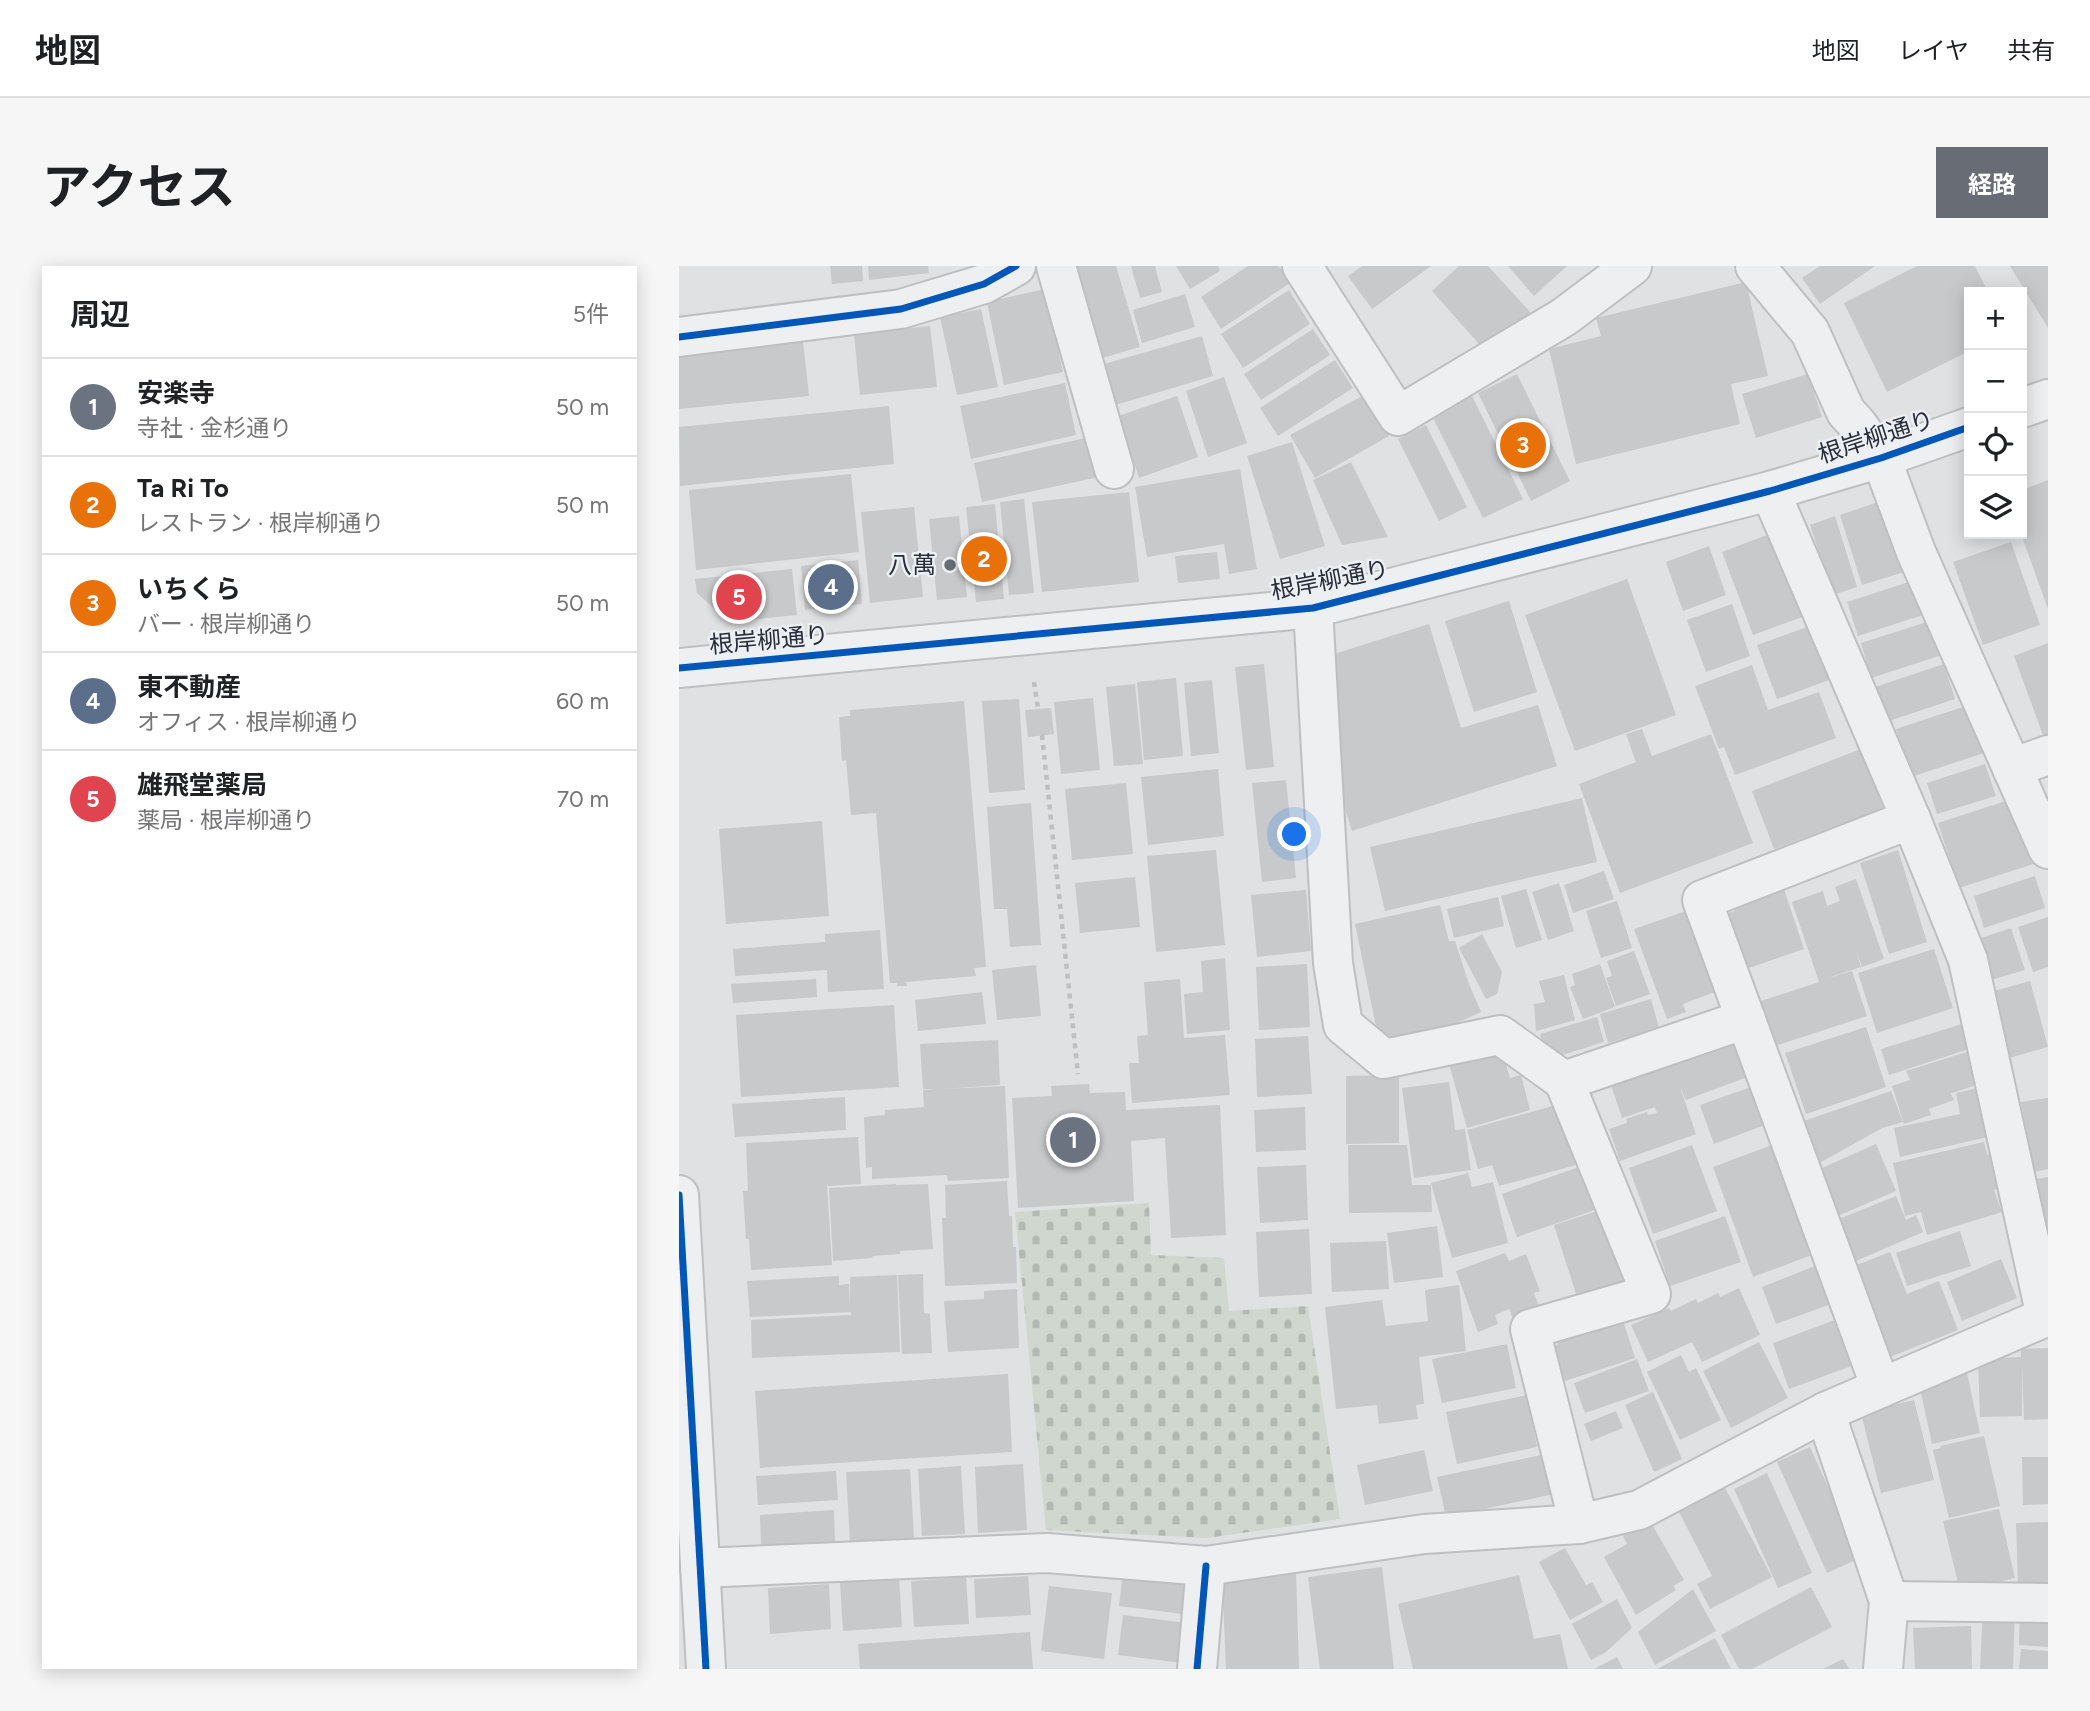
<!DOCTYPE html>
<html lang="ja">
<head>
<meta charset="utf-8">
<style>
	body { margin:0; font-family:Figtree,"Noto Sans JP",sans-serif; background:#f6f6f6; color:#202124 }
	.controls { position:absolute; right:21px; top:21px; display:grid; overflow:hidden; border-radius:0px; box-shadow:0 4px 18px #0003 }
	.controls button { width:63px; height:63px; display:grid; place-items:center; padding:0; border:0; border-bottom:2px solid #e0e0e0; background:#fff; color:#202124; font:35px sans-serif }
	.you { position:absolute; left:616px; top:569px; width:24px; height:24px; margin:-18px; border:5px solid #fff; border-radius:50%; background:#1a73e8; box-shadow:0 0 0 10px #1a73e833 }
	.badge { display:grid; place-items:center; width:46px; height:46px; border-radius:50%; background:#686d75; color:#fff; font-size:23px; font-weight:700 }
	.pin { position:absolute; translate:-50% -50%; border:4px solid #fff; box-shadow:0 2px 7px #0006 }
	.list { margin:0; padding:0; list-style:none }
	h2 { display:flex; justify-content:space-between; align-items:center; height:91px; margin:0; padding:0 28px; font-size:30px }
	h2 small { font-size:23px; font-weight:400; color:#757577 }
	.list li { display:grid; grid-template-columns:46px 1fr auto; gap:21px; align-items:center; box-sizing:border-box; height:98px; padding:0 28px; border-top:2px solid #e0e0e0 }
	.list b { display:block; font-size:26px; white-space:nowrap }
	.list p { margin:0; font-size:23px; white-space:nowrap; color:#757577 }
	.list em { font-size:23px; font-style:normal; color:#757577 }
	.icon { flex:none; width:38px; height:38px; fill:none; stroke:currentColor; stroke-width:2; stroke-linecap:round; stroke-linejoin:round }
	.map { position:relative; flex:none; width:1369px; height:1403px; overflow:hidden; border-radius:0px }
	header { display:flex; align-items:center; gap:42px; box-sizing:border-box; height:98px; padding:0 35px; background:#fff; border-bottom:2px solid #e0e0e0 }
	header strong { font-size:33px }
	nav { display:flex; gap:38px; margin-inline-start:auto; font-size:24px }
	.intro { display:flex; align-items:center; justify-content:space-between; box-sizing:border-box; height:168px; padding:0 42px }
	h1 { margin:0; font-size:49px }
	.button { padding:18px 32px; border-radius:0px; background:#686d75; color:#fff; font-size:24px; font-weight:700 }
	main { display:flex; gap:42px; padding:0 42px }
	aside { flex:1; background:#fff; border-radius:0px; box-shadow:0 4px 18px #0003 }
	.map>svg:first-child { display:block }
</style>
</head>
<body>
<header>
<strong>地図</strong>
<nav><a>地図</a><a>レイヤ</a><a>共有</a></nav>
</header>
<div class="intro"><h1>アクセス</h1><a class="button">経路</a></div>
<main>
<aside>
<h2>周辺<small>5件</small></h2>
<ul class="list">
<li><span class="badge" style="background:#6b7280">1</span><div><b>安楽寺</b><p>寺社 · 金杉通り</p></div><em>50 m</em></li>
<li><span class="badge" style="background:#e8710a">2</span><div><b>Ta Ri To</b><p>レストラン · 根岸柳通り</p></div><em>50 m</em></li>
<li><span class="badge" style="background:#e8710a">3</span><div><b>いちくら</b><p>バー · 根岸柳通り</p></div><em>50 m</em></li>
<li><span class="badge" style="background:#5c6f8a">4</span><div><b>東不動産</b><p>オフィス · 根岸柳通り</p></div><em>60 m</em></li>
<li><span class="badge" style="background:#e0444e">5</span><div><b>雄飛堂薬局</b><p>薬局 · 根岸柳通り</p></div><em>70 m</em></li>
</ul>
</aside>
<div class="map">
<svg width="1369" height="1403" viewBox="0 0 1369 1403">
	<defs>
		<pattern id="cemetery-stones" width="16" height="16" patternUnits="userSpaceOnUse" patternTransform="scale(1.75)"><rect width="16" height="16" fill="#cfd7cf"/><path d="M2 7V4a2 2 0 0 1 4 0v3zM10 15v-3a2 2 0 0 1 4 0v3z" fill="#b2b9b2"/></pattern>
	</defs>
	<rect width="100%" height="100%" fill="#dfe1e3"/>
	<polygon fill="url(#cemetery-stones)" points="470,937 472,989 545,992 550,1045 629,1040 661,1253 528,1272 367,1264 336,946"/>
	<g fill="#c7c9cb">
		<polygon points="151,0 183,0 184,15 153,18"/>
		<polygon points="189,0 249,0 250,7 190,14"/>
		<polygon points="396,0 437,0 461,81 423,92"/>
		<polygon points="452,0 476,0 483,26 461,32"/>
		<polygon points="497,0 539,0 541,5 511,23"/>
		<polygon points="569,0 600,0 611,17 542,63 522,31"/>
		<polygon points="683,0 752,0 693,43 669,10"/>
		<polygon points="780,0 809,0 852,47 808,87 753,25"/>
		<polygon points="829,0 888,0 855,30"/>
		<polygon points="1141,0 1196,0 1141,38 1123,12"/>
		<polygon points="1238,0 1296,0 1309,26 1290,26 1290,85 1208,126 1165,37"/>
		<polygon points="1331,0 1369,0 1369,62"/>
		<polygon points="1067,16 1089,110 1052,118 1061,158 897,198 870,83 922,70 917,52"/>
		<polygon points="366,23 384,106 325,119 308,36"/>
		<polygon points="610,24 631,58 564,102 542,68"/>
		<polygon points="506,28 516,61 463,77 454,44"/>
		<polygon points="302,43 319,121 278,129 261,51"/>
		<polygon points="251,60 258,121 181,129 175,68"/>
		<polygon points="634,63 651,89 582,134 565,108"/>
		<polygon points="523,70 534,110 430,141 418,100"/>
		<polygon points="124,75 130,130 0,143 0,88"/>
		<polygon points="656,94 674,122 599,170 581,142"/>
		<polygon points="838,108 891,215 852,235 799,127"/>
		<polygon points="1129,108 1143,151 1077,172 1063,128"/>
		<polygon points="545,111 568,177 529,191 507,125"/>
		<polygon points="386,117 397,169 292,193 281,140"/>
		<polygon points="687,128 710,170 636,212 611,169"/>
		<polygon points="792,128 844,233 804,252 752,148"/>
		<polygon points="498,130 519,191 460,212 439,150"/>
		<polygon points="210,140 215,198 1,220 0,161"/>
		<polygon points="747,159 788,241 760,255 719,173"/>
		<polygon points="411,171 420,211 303,236 295,197"/>
		<polygon points="613,176 646,280 601,293 568,190"/>
		<polygon points="672,196 709,271 663,279 634,214"/>
		<polygon points="561,203 578,303 550,308 545,278 468,291 456,221"/>
		<polygon points="172,208 180,286 17,304 10,224"/>
		<polygon points="1369,214 1369,343 1342,268 1343,224"/>
		<polygon points="450,226 460,316 363,326 353,236"/>
		<polygon points="345,233 355,327 330,329 321,236"/>
		<polygon points="1202,235 1225,306 1183,319 1161,249"/>
		<polygon points="316,238 325,333 297,336 287,241"/>
		<polygon points="235,241 244,331 191,337 182,246"/>
		<polygon points="280,250 288,331 258,334 250,253"/>
		<polygon points="1156,250 1178,321 1154,329 1131,259"/>
		<polygon points="1093,267 1123,351 1074,369 1043,286"/>
		<polygon points="1332,276 1361,359 1304,379 1274,296"/>
		<polygon points="1030,280 1047,329 1004,345 987,296"/>
		<polygon points="538,286 541,313 499,317 496,290"/>
		<polygon points="179,294 183,338 126,344 122,300"/>
		<polygon points="113,303 118,349 50,356 18,327 16,313"/>
		<polygon points="948,313 997,449 896,485 846,349"/>
		<polygon points="1233,315 1244,349 1179,370 1168,336"/>
		<polygon points="830,335 858,426 795,446 766,355"/>
		<polygon points="1053,338 1071,390 1027,406 1008,354"/>
		<polygon points="1251,355 1263,389 1192,412 1182,377"/>
		<polygon points="750,358 782,462 859,439 878,500 673,565 655,508 655,388"/>
		<polygon points="1131,360 1150,414 1098,433 1078,379"/>
		<polygon points="1369,377 1369,471 1365,472 1335,390"/>
		<polygon points="585,398 595,501 567,504 556,401"/>
		<polygon points="1265,398 1276,433 1207,456 1196,421"/>
		<polygon points="1073,399 1089,444 1140,426 1157,472 1056,509 1045,481 1040,483 1016,420"/>
		<polygon points="497,412 504,490 465,494 458,416"/>
		<polygon points="533,414 540,487 512,490 505,417"/>
		<polygon points="456,418 464,498 435,500 427,421"/>
		<polygon points="414,432 421,504 382,508 375,436"/>
		<polygon points="340,433 346,524 310,527 303,435"/>
		<polygon points="285,435 307,701 295,702 297,710 227,716 228,720 218,720 218,717 211,717 197,547 172,549 167,494 163,495 160,451 171,450 171,444"/>
		<polygon points="1290,439 1305,487 1232,511 1217,463"/>
		<polygon points="372,442 375,468 349,471 346,444"/>
		<polygon points="963,463 973,490 1032,468 1074,577 941,627 900,518 957,496 947,468"/>
		<polygon points="1182,483 1204,542 1095,583 1073,525"/>
		<polygon points="1306,498 1317,530 1258,548 1248,517"/>
		<polygon points="539,503 545,570 469,579 462,511"/>
		<polygon points="607,514 617,612 583,616 573,517"/>
		<polygon points="447,517 454,588 393,594 386,523"/>
		<polygon points="903,532 918,596 706,645 691,581"/>
		<polygon points="1336,532 1357,597 1280,622 1259,557"/>
		<polygon points="352,537 362,679 331,681 328,643 315,643 308,541"/>
		<polygon points="143,555 150,650 47,658 40,563"/>
		<polygon points="537,584 546,679 477,686 468,590"/>
		<polygon points="1219,584 1248,676 1210,688 1181,597"/>
		<polygon points="925,605 935,633 894,647 885,619"/>
		<polygon points="1356,610 1366,642 1305,662 1295,630"/>
		<polygon points="456,611 461,661 401,667 396,617"/>
		<polygon points="1177,613 1205,693 1183,701 1176,682 1182,701 1146,713 1173,705 1188,750 1096,780 1082,735 1140,716 1113,636 1144,625 1148,640 1161,635 1156,621"/>
		<polygon points="880,617 895,665 869,674 853,626"/>
		<polygon points="1104,620 1125,683 1067,703 1049,647 1056,645 1053,638"/>
		<polygon points="847,623 863,674 837,682 822,630"/>
		<polygon points="627,624 632,685 578,691 572,629"/>
		<polygon points="819,631 825,660 775,672 768,643"/>
		<polygon points="938,635 953,682 922,692 907,645"/>
		<polygon points="761,639 770,675 776,675 790,718 802,746 762,764 712,780 699,770 676,658"/>
		<polygon points="1013,643 1041,724 1004,738 1007,746 988,753 955,663"/>
		<polygon points="1369,651 1369,701 1354,706 1339,661"/>
		<polygon points="1332,662 1346,704 1312,714 1299,673"/>
		<polygon points="201,664 205,723 149,726 148,704 56,710 54,683 146,676 146,668"/>
		<polygon points="803,668 823,706 818,728 807,733 780,682"/>
		<polygon points="1255,683 1274,742 1198,767 1179,707"/>
		<polygon points="955,685 971,728 937,740 927,712 933,710 928,695"/>
		<polygon points="546,692 551,764 508,768 505,728 524,726 522,695"/>
		<polygon points="628,698 631,761 580,764 577,701"/>
		<polygon points="921,698 936,741 904,753 891,721 896,719 893,708"/>
		<polygon points="357,699 362,750 318,754 313,704"/>
		<polygon points="885,709 896,754 857,765 855,738 866,736 860,715"/>
		<polygon points="137,713 138,731 54,737 52,718"/>
		<polygon points="501,713 505,772 546,769 551,829 453,837 450,797 460,797 458,770 469,769 465,716"/>
		<polygon points="1351,715 1369,781 1326,793 1308,727"/>
		<polygon points="303,726 307,758 239,765 236,734"/>
		<polygon points="972,733 980,762 929,777 921,748"/>
		<polygon points="215,739 220,821 62,831 57,749"/>
		<polygon points="918,751 925,776 877,791 864,783 861,768"/>
		<polygon points="1283,758 1290,783 1210,809 1202,783"/>
		<polygon points="1187,761 1207,821 1127,848 1106,787"/>
		<polygon points="629,770 633,828 578,831 576,773"/>
		<polygon points="1057,773 1071,810 1007,834 1001,821 1017,868 941,895 930,863 948,857 947,853 968,846 969,849 978,847 976,841 943,852 932,819"/>
		<polygon points="319,774 321,819 263,823 326,820 330,912 269,915 268,909 193,913 193,901 187,902 185,851 206,849 206,844 245,841 244,824 257,823 244,823 241,778"/>
		<polygon points="1294,784 1304,817 1270,828 1272,828 1275,834 1250,843 1252,849 1225,858 1213,820 1231,814 1227,805"/>
		<polygon points="807,787 808,792 824,788 831,812 842,809 851,844 788,862 770,798"/>
		<polygon points="720,809 720,877 667,878 667,810"/>
		<polygon points="770,816 776,864 786,863 792,904 735,912 723,822"/>
		<polygon points="410,818 411,827 446,826 447,844 541,839 547,969 492,972 486,872 452,875 455,935 339,942 333,832 373,830 372,820"/>
		<polygon points="1307,820 1318,869 1221,891 1215,862 1281,848 1277,827"/>
		<polygon points="1072,821 1086,859 1035,878 1021,839"/>
		<polygon points="1212,825 1224,856 1203,862 1137,899 1122,856"/>
		<polygon points="166,831 167,864 56,871 53,838"/>
		<polygon points="1369,832 1369,903 1355,906 1342,836"/>
		<polygon points="880,838 897,899 820,920 813,899 799,903 788,864"/>
		<polygon points="626,841 627,884 577,886 575,844"/>
		<polygon points="179,871 182,918 149,920 148,918 153,999 72,1004 70,973 67,973 64,925 69,925 67,877"/>
		<polygon points="1101,876 1141,986 1074,1011 1034,901"/>
		<polygon points="1305,876 1308,889 1315,887 1322,922 1315,924 1323,946 1248,969 1242,946 1226,950 1214,897"/>
		<polygon points="1197,878 1217,925 1154,952 1134,906"/>
		<polygon points="669,879 728,879 733,919 752,919 753,946 670,947"/>
		<polygon points="1013,879 1038,945 974,968 950,902"/>
		<polygon points="627,899 629,954 581,957 578,901"/>
		<polygon points="903,900 919,943 838,971 823,928"/>
		<polygon points="789,907 793,921 814,916 829,977 773,992 752,917"/>
		<polygon points="1369,911 1369,973 1352,914"/>
		<polygon points="328,915 330,950 333,950 334,981 337,981 338,1017 266,1020 263,952 267,952 266,919"/>
		<polygon points="217,918 217,919 249,918 254,983 221,985 221,988 193,990 194,992 154,995 150,922"/>
		<polygon points="1217,930 1227,954 1237,949 1244,966 1177,995 1160,953"/>
		<polygon points="934,940 958,1015 899,1034 875,959"/>
		<polygon points="1046,950 1062,996 991,1020 976,975"/>
		<polygon points="758,960 764,1011 715,1017 708,967"/>
		<polygon points="630,963 633,1028 580,1031 577,966"/>
		<polygon points="1281,965 1292,1000 1228,1020 1217,987"/>
		<polygon points="707,975 710,1023 653,1026 651,977"/>
		<polygon points="1211,986 1228,1028 1260,1015 1279,1064 1211,1091 1175,1000"/>
		<polygon points="826,987 830,995 847,988 861,1025 855,1027 861,1043 834,1053 830,1043 816,1049 819,1058 799,1066 777,1005"/>
		<polygon points="1322,993 1338,1032 1283,1055 1268,1016"/>
		<polygon points="1141,998 1155,1037 1097,1058 1083,1021"/>
		<polygon points="244,1008 245,1047 251,1048 253,1087 223,1088 219,1009"/>
		<polygon points="218,1009 221,1086 73,1092 72,1054 172,1049 172,1046 71,1051 68,1015 160,1010 160,1019 170,1018 171,1042 171,1011"/>
		<polygon points="780,1019 787,1085 740,1091 745,1138 737,1139 739,1153 700,1158 698,1139 657,1143 646,1041 703,1034 707,1060 749,1055 746,1024"/>
		<polygon points="1060,1022 1081,1069 1023,1096 1013,1076 969,1096 952,1059 990,1042 992,1045 1017,1033 1019,1037 1039,1027 1041,1031"/>
		<polygon points="338,1023 340,1082 269,1086 265,1035 305,1033 305,1025"/>
		<polygon points="942,1048 956,1092 886,1115 875,1084 885,1067"/>
		<polygon points="1161,1052 1178,1098 1110,1123 1094,1077"/>
		<polygon points="1080,1076 1109,1132 1052,1162 1024,1105"/>
		<polygon points="828,1078 837,1122 763,1137 753,1093"/>
		<polygon points="1369,1082 1369,1153 1345,1154 1343,1101 1343,1150 1301,1151 1299,1093 1342,1091 1342,1083"/>
		<polygon points="1002,1089 1010,1106 1017,1102 1042,1154 1001,1174 968,1106"/>
		<polygon points="958,1093 970,1125 906,1147 895,1117"/>
		<polygon points="1287,1103 1301,1167 1253,1178 1239,1113"/>
		<polygon points="329,1108 333,1186 81,1202 76,1125"/>
		<polygon points="974,1126 1003,1193 975,1206 946,1139"/>
		<polygon points="848,1129 858,1181 778,1198 767,1146"/>
		<polygon points="1235,1134 1255,1214 1202,1227 1182,1147"/>
		<polygon points="937,1145 944,1162 912,1175 905,1158"/>
		<polygon points="1305,1170 1321,1240 1270,1252 1254,1184 1262,1182 1261,1180"/>
		<polygon points="1131,1181 1181,1292 1148,1307 1098,1196"/>
		<polygon points="745,1184 754,1225 686,1239 678,1199"/>
		<polygon points="867,1188 875,1228 767,1251 758,1211"/>
		<polygon points="1343,1191 1369,1191 1369,1238 1344,1239"/>
		<polygon points="344,1198 348,1264 299,1267 296,1201"/>
		<polygon points="282,1200 286,1268 243,1270 239,1203"/>
		<polygon points="231,1203 235,1272 171,1276 167,1206"/>
		<polygon points="157,1205 159,1234 79,1239 77,1210"/>
		<polygon points="1088,1207 1133,1307 1099,1322 1055,1223"/>
		<polygon points="1044,1218 1093,1311 1031,1343 1018,1318 1033,1310 998,1242"/>
		<polygon points="1320,1243 1336,1312 1281,1325 1264,1255"/>
		<polygon points="155,1244 156,1276 82,1280 81,1249"/>
		<polygon points="971,1255 1005,1314 994,1320 997,1324 957,1349 925,1291 948,1278 944,1270"/>
		<polygon points="1369,1256 1369,1317 1339,1318 1337,1257"/>
		<polygon points="886,1282 907,1319 913,1316 924,1336 891,1354 860,1296"/>
		<polygon points="703,1301 715,1403 641,1403 629,1311"/>
		<polygon points="444,1305 517,1314 512,1349 440,1340"/>
		<polygon points="617,1307 620,1403 547,1403 543,1309"/>
		<polygon points="840,1309 855,1373 881,1368 889,1403 734,1403 719,1338"/>
		<polygon points="349,1310 352,1349 297,1352 295,1313"/>
		<polygon points="287,1311 290,1358 235,1361 232,1315"/>
		<polygon points="220,1312 223,1361 164,1365 161,1316"/>
		<polygon points="150,1318 152,1363 91,1368 89,1322"/>
		<polygon points="370,1320 433,1327 425,1393 362,1385"/>
		<polygon points="1132,1321 1153,1361 1073,1403 1060,1403 1042,1369"/>
		<polygon points="1014,1323 1037,1365 976,1399 959,1366"/>
		<polygon points="938,1333 953,1362 927,1386 912,1394 893,1358"/>
		<polygon points="1336,1338 1334,1403 1301,1403 1304,1343"/>
		<polygon points="1341,1340 1369,1341 1369,1381 1340,1379"/>
		<polygon points="444,1349 508,1357 503,1397 439,1389"/>
		<polygon points="1292,1360 1293,1403 1236,1403 1234,1362"/>
		<polygon points="351,1366 354,1403 181,1403 179,1378"/>
		<polygon points="1036,1372 1052,1403 978,1403"/>
		<polygon points="1342,1383 1369,1385 1369,1403 1340,1403"/>
		<polygon points="938,1391 944,1403 915,1403"/>
		<polygon points="1164,1393 1170,1403 1144,1403"/>
	</g>
	<g fill="none" stroke-linecap="round" stroke-linejoin="round">
		<g stroke="#bdbfc1" stroke-width="42">
			<g id="minor">
				<polyline points="377,0 435,203"/>
				<polyline points="623,0 719,150 885,51 953,0"/>
				<polyline points="1076,0 1131,66 1167,146 1179,159 1202,192 1237,286 1369,583"/>
				<polyline points="0,71 222,43 305,18 337,0"/>
				<polyline points="1343,142 1369,133"/>
				<polyline points="1091,225 1232,553 1289,694 1367,1051"/>
				<polyline points="634,342 654,697 664,759 705,793 821,769 885,815 1067,753"/>
				<polyline points="0,402 634,342 1091,225 1202,192 1290,161"/>
				<polyline points="1333,502 1369,489"/>
				<polyline points="885,815 972,1028 851,1063 900,1258"/>
				<polyline points="0,929 27,1403"/>
				<polyline points="1202,1122 1023,634 1232,553"/>
				<polyline points="1146,1146 1210,1335 1204,1403"/>
				<polyline points="21,1302 368,1287 527,1300 745,1268 900,1258 960,1244 1146,1146 1369,1050"/>
				<polyline points="1210,1335 1369,1337"/>
				<polyline points="518,1403 527,1300"/>
			</g>
		</g>
		<g stroke="#bdbfc3" stroke-width="4.5" stroke-dasharray="5 5" stroke-linecap="butt">
			<polyline points="355,416 359,442"/>
			<polyline points="363,469 399,808"/>
		</g>
		<use href="#minor" stroke="#eeeff0" stroke-width="38"/>
		<g stroke="#eceff3" stroke-width="11">
			<g id="cycleway">
				<polyline points="0,71 222,43 305,18 337,0"/>
				<polyline points="0,402 634,342 1091,225 1202,192 1290,161"/>
				<polyline points="0,929 27,1403"/>
				<polyline points="518,1403 527,1300"/>
			</g>
		</g>
		<use href="#cycleway" stroke="#0057b8" stroke-width="7"/>
	</g>
	<circle fill="#686d75" stroke="#eceff3" stroke-width="2.5" cx="271" cy="299" r="7"/>
	<g text-anchor="middle" stroke-width="5" stroke-linejoin="round" paint-order="stroke">
		<g font-size="24" fill="#282e3a" stroke="#eceff3">
			<text transform="translate(1197 171) rotate(-18)" y="8">根岸柳通り</text>
			<text transform="translate(651 314) rotate(-11)" y="8">根岸柳通り</text>
			<text transform="translate(90 374) rotate(-5)" y="8">根岸柳通り</text>
		</g>
		<g font-size="24" fill="#282e3a" stroke="#eceff3" text-anchor="end">
			<text x="257" y="307">八萬</text>
		</g>
	</g>
</svg>
<div class="controls">
<button>+</button>
<button>−</button>
<button><svg class="icon" aria-label="locate" viewBox="0 0 24 24"><circle cx="12" cy="12" r="6"/><path d="M12 2v4M12 18v4M2 12h4M18 12h4"/></svg></button>
<button><svg class="icon" aria-label="layers" viewBox="0 0 24 24"><path d="M12 4l9 5-9 5-9-5zM3 14l9 5 9-5"/></svg></button>
</div>
<div class="you"></div>
<div class="pin badge" style="left:394px;top:874px;background:#6b7280">1</div>
<div class="pin badge" style="left:305px;top:293px;background:#e8710a">2</div>
<div class="pin badge" style="left:844px;top:179px;background:#e8710a">3</div>
<div class="pin badge" style="left:152px;top:321px;background:#5c6f8a">4</div>
<div class="pin badge" style="left:60px;top:331px;background:#e0444e">5</div>
</div>
</main>
</body>
</html>
